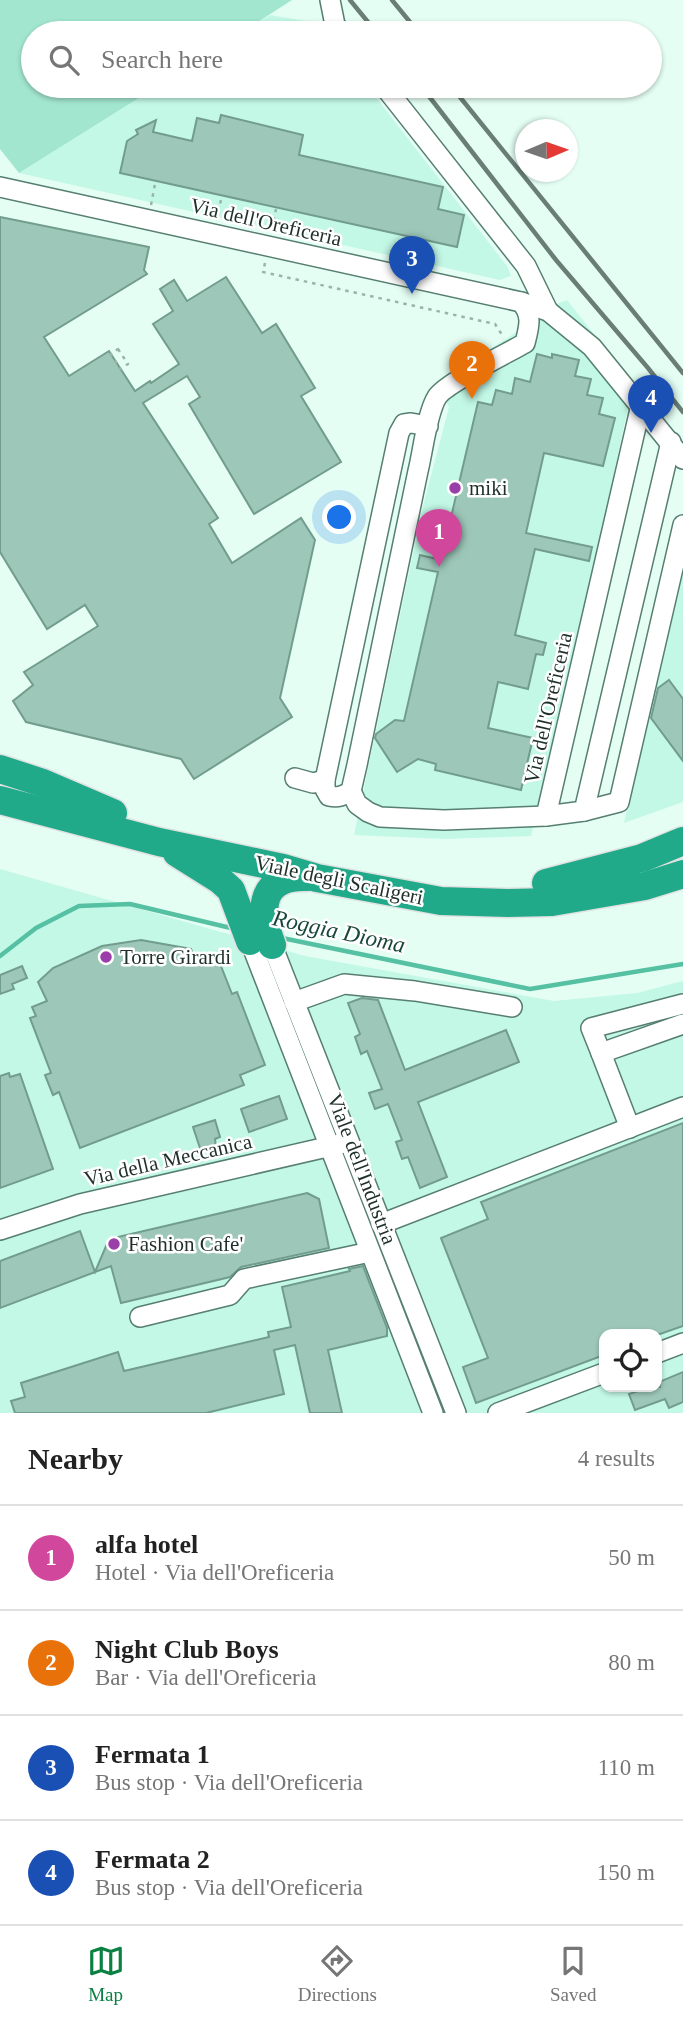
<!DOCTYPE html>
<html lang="en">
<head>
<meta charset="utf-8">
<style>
	body { margin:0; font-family:Georgia,serif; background:#f2f2f2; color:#222 }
	.controls { position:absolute; right:21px; bottom:21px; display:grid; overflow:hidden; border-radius:14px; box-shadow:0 2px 5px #0004 }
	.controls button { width:63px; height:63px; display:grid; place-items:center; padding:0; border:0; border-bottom:2px solid #e0e0e0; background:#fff; color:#222; font:35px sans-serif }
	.compass { position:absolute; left:515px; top:119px; width:63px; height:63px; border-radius:50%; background:#fff; box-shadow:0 2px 5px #0004; rotate:88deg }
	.you { position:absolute; left:340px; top:518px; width:24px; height:24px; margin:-18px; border:5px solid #fff; border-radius:50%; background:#1a73e8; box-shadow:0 0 0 10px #1a73e833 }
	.badge { display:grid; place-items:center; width:46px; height:46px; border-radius:50%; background:#0b8043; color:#fff; font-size:23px; font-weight:700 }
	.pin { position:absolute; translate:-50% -58px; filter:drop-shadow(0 2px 4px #0008) }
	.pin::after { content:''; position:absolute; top:37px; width:24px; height:21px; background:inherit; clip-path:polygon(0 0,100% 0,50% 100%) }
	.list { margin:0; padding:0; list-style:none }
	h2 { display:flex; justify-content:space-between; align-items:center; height:91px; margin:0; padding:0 28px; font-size:30px }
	h2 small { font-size:23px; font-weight:400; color:#767676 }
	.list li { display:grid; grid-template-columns:46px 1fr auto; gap:21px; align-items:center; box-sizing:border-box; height:105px; padding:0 28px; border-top:2px solid #e0e0e0 }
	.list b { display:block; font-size:26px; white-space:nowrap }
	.list p { margin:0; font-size:23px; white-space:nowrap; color:#767676 }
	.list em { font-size:23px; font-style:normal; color:#767676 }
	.icon { flex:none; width:38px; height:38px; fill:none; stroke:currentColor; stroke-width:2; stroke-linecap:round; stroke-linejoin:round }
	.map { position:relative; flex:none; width:683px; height:1413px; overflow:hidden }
	.search { position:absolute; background:#fff; box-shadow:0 2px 5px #0004; left:21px; right:21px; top:21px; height:77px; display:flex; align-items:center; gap:18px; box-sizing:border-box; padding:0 24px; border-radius:38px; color:#767676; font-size:26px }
	.sheet { height:511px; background:#fff }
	nav { display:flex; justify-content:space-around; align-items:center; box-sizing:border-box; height:98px; border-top:2px solid #e0e0e0; background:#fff; font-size:19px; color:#767676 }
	nav a { display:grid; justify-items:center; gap:4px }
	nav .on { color:#0b8043 }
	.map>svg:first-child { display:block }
</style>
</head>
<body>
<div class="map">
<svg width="683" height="1413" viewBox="0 0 683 1413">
	<rect width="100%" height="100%" fill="#e4fef4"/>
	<g fill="#c3f8e6" fill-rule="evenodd">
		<polygon points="270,15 318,23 326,33 241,33"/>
		<polygon points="158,86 367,86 507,266 511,276 500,280 19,173"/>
		<polygon points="567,300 633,384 598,547 531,836 445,839 354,835 423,506 449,407 436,385 521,329 517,319"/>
		<polygon points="683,557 683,802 624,823"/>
		<path d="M0,869L305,956L554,1001L637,993L683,981V1413H0ZM604,1334H657V1387H604Z"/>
	</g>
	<polygon fill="#a2e6cf" points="0,0 292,0 241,33 33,33 33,86 158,86 19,173 0,149"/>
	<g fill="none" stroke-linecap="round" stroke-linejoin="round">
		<g stroke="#55c1a2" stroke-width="4.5">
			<polyline points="282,938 530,989 683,964"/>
			<polyline points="0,956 36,928 79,906 130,904 235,929"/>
		</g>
	</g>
	<g fill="#9dc8b9" stroke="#729c8d" stroke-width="2">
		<polygon points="221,115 303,135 299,155 443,187 438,209 464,215 457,247 120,173 127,141 138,134 136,130 156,120 153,132 192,141 197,118 219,123"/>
		<polygon points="0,217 149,247 144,270 147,274 44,337 69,376 109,351 135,391 150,381 151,383 179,364 153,324 173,311 160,289 174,280 187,301 226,277 262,333 276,324 315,388 301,396 341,462 254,514 189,404 200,397 187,376 143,403 218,518 209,524 232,563 301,518 315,540 280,698 292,717 194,779 181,759 26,722 13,701 33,685 24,672 98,626 85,605 47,629 0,552"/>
		<polygon points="537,354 552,358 552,354 579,360 575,376 591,379 587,395 603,398 599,414 615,418 603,466 544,453 526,533 592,547 589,561 535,549 515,635 546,643 543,655 536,654 528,689 498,682 488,728 533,738 521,790 435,770 436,764 418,759 397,772 375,738 376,734 395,720 404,721 438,572 417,568 420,555 441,560 478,402 492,405 496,390 512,394 515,378 530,382"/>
		<polygon points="669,680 683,699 683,761 651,718 658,688"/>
		<polygon points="141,940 191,949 197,964 217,956 232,994 237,992 265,1065 240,1075 244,1085 80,1148 59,1092 53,1095 45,1075 51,1073 30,1018 36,1016 32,1007 47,1001 38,982 53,968 102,946"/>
		<polygon points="22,966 27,978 12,984 14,989 0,994 0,975"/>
		<polygon points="362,998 378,1000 405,1070 506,1030 519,1062 418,1102 447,1177 420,1188 408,1157 402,1159 396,1142 402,1140 388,1104 375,1109 369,1093 382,1089 367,1051 361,1054 355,1037 360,1034 348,1003"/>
		<polygon points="9,1073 10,1077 20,1074 53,1169 0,1188 0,1076"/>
		<polygon points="279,1096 287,1119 249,1132 241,1109"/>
		<polygon points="215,1120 220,1137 215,1139 216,1148 201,1151 193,1127"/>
		<polygon points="683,1123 683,1326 660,1334 604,1334 604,1355 476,1403 463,1367 488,1358 441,1238 488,1219 481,1202"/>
		<polygon points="307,1193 319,1199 329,1248 241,1267 230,1277 121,1303 111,1266 0,1308 0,1261 80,1231 95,1272 109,1239"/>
		<polygon points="363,1266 387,1328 387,1336 328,1350 342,1413 310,1413 295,1345 274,1350 284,1394 206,1413 15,1413 11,1401 25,1397 21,1383 118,1352 124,1371 269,1337 268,1332 291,1327 282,1287 350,1271 349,1269"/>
		<polygon points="683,1372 683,1402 669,1408 665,1399 635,1410 629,1394 649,1387 660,1387 659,1382"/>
	</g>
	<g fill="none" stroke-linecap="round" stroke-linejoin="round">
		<g stroke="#567e71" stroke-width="22">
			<g id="minor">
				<polyline points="330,0 335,25 342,33"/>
				<polyline points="384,86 526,266 548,311"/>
				<polyline points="0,187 521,302 548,311 592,347 683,459"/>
				<path d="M428,426L411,423L404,424L399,433L325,780V789L329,796C338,798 343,796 351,791L357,765L418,471C423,451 427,413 437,397C446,383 508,353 525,343C529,327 533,315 521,302"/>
				<polyline points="295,778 313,783 325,780"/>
				<polyline points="351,791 357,804 368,812 380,817 444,820 546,816 584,811 671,442"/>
				<polyline points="584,811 619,802 683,525"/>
				<polyline points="546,816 641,405"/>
				<polyline points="250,941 433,1413"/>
				<polyline points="272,945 456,1413"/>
				<polyline points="294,1002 344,984 415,991 512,1007"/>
				<polyline points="601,1053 591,1028 683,1004"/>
				<polyline points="630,1128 601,1053 683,1024"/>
				<polyline points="381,1224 683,1107"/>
				<polyline points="0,1230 80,1204 340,1144"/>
				<polyline points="140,1317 230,1295 244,1279 370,1252"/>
				<polyline points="657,1353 683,1343"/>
				<polyline points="498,1413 604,1373"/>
			</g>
		</g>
		<g stroke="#e0e2e1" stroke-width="31">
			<g id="highway">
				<polyline points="0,769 43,783 113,813"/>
				<polyline points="0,800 159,842 283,868 317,878 441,901 508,903 552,902 645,886 683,874"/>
				<polyline points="177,853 220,880 231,890 250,941"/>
				<polyline points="546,883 642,858 683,841"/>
				<path d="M272,945C258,909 260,875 307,877"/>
			</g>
		</g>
		<g stroke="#9cb3aa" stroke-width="2.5" stroke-dasharray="3.5 5" stroke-linecap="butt">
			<polyline points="151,205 155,184"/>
			<polyline points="216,220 222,196"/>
			<polyline points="272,229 276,209"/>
			<polyline points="265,263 263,272 495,324 504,338"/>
			<polygon points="118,349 128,364 120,369 111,354"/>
		</g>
		<use href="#minor" stroke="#fff" stroke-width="19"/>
		<use href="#highway" stroke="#21aa89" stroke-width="28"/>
		<g stroke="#6a7e77" stroke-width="4.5">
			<polyline points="350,0 377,33"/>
			<polyline points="392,0 419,33"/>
			<polyline points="421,86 556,260 648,368 683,412"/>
			<polyline points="451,86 683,373"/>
		</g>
	</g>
	<g fill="#9a3faa" stroke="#fff" stroke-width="2.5">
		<circle cx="455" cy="488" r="7"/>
		<circle cx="106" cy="957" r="7"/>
		<circle cx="114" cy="1244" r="7"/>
	</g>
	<g text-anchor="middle" stroke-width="5" stroke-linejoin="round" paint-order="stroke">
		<g font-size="21" fill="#1f302a" stroke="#fff">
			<text transform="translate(266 222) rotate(13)" y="7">Via dell'Oreficeria</text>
			<text transform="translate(548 708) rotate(-77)" y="7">Via dell'Oreficeria</text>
			<text transform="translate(339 880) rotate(12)" y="7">Viale degli Scaligeri</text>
			<text transform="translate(168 1160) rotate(-13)" y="7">Via della Meccanica</text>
			<text transform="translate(362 1169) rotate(69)" y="7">Viale dell'Industria</text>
		</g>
		<g font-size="21" fill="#1f302a" stroke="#fff" text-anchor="start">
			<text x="469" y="495">miki</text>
			<text x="120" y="964">Torre Girardi</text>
			<text x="128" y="1251">Fashion Cafe'</text>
		</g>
		<g font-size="23" font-style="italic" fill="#19483b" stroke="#fff">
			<text transform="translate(339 931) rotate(12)" y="8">Roggia Dioma</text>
		</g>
	</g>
</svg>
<div class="controls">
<button><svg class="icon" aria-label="locate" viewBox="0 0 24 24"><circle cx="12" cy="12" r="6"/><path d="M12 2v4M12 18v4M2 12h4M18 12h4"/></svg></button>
</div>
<svg class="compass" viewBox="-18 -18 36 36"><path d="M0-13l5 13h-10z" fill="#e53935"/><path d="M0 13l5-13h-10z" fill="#767676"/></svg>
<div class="you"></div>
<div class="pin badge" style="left:439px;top:567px;background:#d1479c">1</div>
<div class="pin badge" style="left:472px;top:399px;background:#e8710a">2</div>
<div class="pin badge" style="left:412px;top:294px;background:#1a4fb4">3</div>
<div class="pin badge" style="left:651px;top:433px;background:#1a4fb4">4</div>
<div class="search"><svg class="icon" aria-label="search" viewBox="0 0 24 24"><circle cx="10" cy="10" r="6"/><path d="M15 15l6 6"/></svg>Search here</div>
</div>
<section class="sheet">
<h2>Nearby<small>4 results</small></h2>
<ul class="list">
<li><span class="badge" style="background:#d1479c">1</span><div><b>alfa hotel</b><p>Hotel · Via dell'Oreficeria</p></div><em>50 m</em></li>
<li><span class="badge" style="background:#e8710a">2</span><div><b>Night Club Boys</b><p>Bar · Via dell'Oreficeria</p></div><em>80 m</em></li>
<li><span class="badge" style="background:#1a4fb4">3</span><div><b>Fermata 1</b><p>Bus stop · Via dell'Oreficeria</p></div><em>110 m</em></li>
<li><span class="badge" style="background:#1a4fb4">4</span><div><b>Fermata 2</b><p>Bus stop · Via dell'Oreficeria</p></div><em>150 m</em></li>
</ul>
</section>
<nav>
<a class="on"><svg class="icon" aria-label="map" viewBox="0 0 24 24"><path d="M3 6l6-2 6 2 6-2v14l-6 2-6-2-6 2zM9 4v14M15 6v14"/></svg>Map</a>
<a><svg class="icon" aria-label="directions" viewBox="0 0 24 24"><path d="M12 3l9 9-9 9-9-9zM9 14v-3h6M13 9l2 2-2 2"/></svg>Directions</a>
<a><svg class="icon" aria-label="saved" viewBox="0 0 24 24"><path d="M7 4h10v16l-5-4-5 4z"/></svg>Saved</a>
</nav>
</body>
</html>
